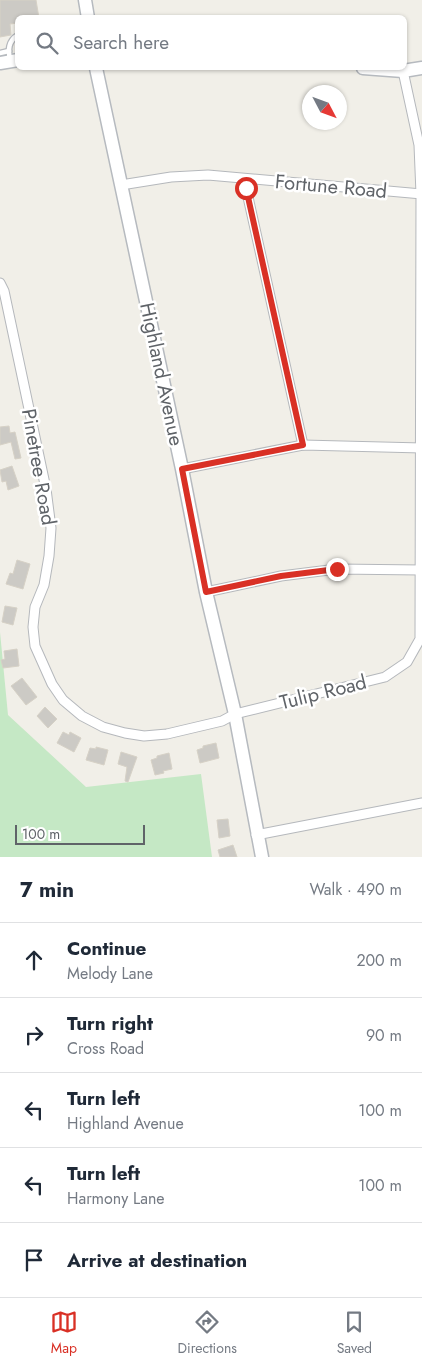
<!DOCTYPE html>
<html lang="en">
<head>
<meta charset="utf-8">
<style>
	body { margin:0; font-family:Jost,sans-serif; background:#f6f6f7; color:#1f2937 }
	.compass { position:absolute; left:302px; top:85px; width:45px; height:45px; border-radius:50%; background:#fff; box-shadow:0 1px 4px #0004; rotate:131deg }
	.scale { position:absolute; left:15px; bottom:12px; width:130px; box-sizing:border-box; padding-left:5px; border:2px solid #5f6368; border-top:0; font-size:14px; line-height:18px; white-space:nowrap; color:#5f6368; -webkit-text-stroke:4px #fff; paint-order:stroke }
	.stop { position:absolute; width:15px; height:15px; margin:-11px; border:4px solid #d93025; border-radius:50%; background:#fff }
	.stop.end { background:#d93025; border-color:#fff; box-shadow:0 1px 5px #0008 }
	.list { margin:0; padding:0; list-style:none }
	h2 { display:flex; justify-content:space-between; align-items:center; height:65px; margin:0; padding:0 20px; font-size:21px }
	h2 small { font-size:16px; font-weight:400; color:#747a83 }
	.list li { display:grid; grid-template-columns:32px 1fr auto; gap:15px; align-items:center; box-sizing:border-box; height:75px; padding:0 20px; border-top:1px solid #e0e1e3 }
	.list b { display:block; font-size:19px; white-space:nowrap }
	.list p { margin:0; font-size:16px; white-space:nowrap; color:#747a83 }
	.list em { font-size:16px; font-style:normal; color:#747a83 }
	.icon { flex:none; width:28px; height:28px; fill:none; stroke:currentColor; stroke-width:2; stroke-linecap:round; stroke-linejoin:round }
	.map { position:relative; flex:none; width:422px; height:857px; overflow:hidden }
	.search { position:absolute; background:#fff; box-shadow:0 1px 4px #0004; left:15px; right:15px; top:15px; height:55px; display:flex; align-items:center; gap:12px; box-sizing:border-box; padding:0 18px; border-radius:8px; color:#747a83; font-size:19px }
	.sheet { height:440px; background:#fff }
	nav { display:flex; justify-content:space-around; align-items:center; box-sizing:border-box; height:70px; border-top:1px solid #e0e1e3; background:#fff; font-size:14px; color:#747a83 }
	nav a { display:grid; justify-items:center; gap:2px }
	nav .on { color:#d93025 }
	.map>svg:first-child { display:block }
</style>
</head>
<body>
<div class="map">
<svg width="422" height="857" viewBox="0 0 422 857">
	<rect width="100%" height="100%" fill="#f1efe8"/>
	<polygon fill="#c5e8c5" points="0,632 8,715 86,787 201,774 212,857 0,857"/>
	<g fill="#cccac5" stroke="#d6d1c6">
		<polygon points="0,0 36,0 39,18 18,18 18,23 10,24 11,35 0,37"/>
		<polygon points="9,426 10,433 15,432 21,458 15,459 11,442 0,445 0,427"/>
		<polygon points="12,466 19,486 8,490 6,481 2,482 0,470"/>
		<polygon points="17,560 30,564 23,589 6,584 10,573 13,574"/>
		<polygon points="5,606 17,608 13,625 2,622"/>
		<polygon points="17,649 19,666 3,668 1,660 5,659 4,651"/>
		<polygon points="22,678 37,697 26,705 11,686"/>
		<polygon points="45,707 57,719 48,728 37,716"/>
		<polygon points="63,732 69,735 70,732 81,738 74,752 57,743"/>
		<polygon points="216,743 219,758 200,763 197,750 203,748 203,746"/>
		<polygon points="96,747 108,750 104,765 86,760 90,748 96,749"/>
		<polygon points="121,752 137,757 128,782 125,781 127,767 118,764"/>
		<polygon points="169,753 172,769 163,771 164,773 155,775 151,760 157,758 157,756"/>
		<polygon points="228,819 230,836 219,838 217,820"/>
		<polygon points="233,845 237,857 220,857 218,850"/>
	</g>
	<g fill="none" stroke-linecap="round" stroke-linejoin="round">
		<g stroke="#b5b8bc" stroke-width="7">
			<g id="lane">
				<polyline points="0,53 9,51"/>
				<path d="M10,60C8,50 8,41 18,35"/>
			</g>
		</g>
		<g stroke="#b5b8bc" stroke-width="11">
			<g id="street">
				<polyline points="244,179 303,445"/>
				<polyline points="121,185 171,177 208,175 422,194"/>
				<polyline points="0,283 4,291 46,489 51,528 49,556 44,585 35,607 33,627 35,646 52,684 63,700 82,716 103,727 125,733 144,736 167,734 222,721 235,714 385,677 407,662 420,639 421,194 419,145 403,71"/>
				<polyline points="182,469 303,445 422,448"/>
				<polyline points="206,592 281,576 337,569 421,570"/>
				<polyline points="256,835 422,803"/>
			</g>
		</g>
		<g stroke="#b6babf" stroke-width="15">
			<g id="secondary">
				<polyline points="85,0 88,18"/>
				<polyline points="0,63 18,60"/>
				<polyline points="96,68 182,469 206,592 235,714 262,857"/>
				<polyline points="363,68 403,71 422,68"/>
			</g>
		</g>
		<use href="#lane" stroke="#fff" stroke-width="4.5"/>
		<use href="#street" stroke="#fff" stroke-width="9"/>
		<use href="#secondary" stroke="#fff" stroke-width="12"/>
	</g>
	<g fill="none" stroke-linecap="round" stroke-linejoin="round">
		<polyline stroke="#d93025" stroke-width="6" points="246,188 303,445 182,469 206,592 281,576 337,569"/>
	</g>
	<g text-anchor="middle" stroke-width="5" stroke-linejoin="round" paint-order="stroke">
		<g font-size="20" fill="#5f6368" stroke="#fff">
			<text transform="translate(331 186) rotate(5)" y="7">Fortune Road</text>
			<text transform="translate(162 374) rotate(78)" y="7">Highland Avenue</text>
			<text transform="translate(39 467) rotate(80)" y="7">Pinetree Road</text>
			<text transform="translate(323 692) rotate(-14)" y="7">Tulip Road</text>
		</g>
	</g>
</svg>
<svg class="compass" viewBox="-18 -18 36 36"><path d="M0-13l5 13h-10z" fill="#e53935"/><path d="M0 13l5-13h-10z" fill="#747a83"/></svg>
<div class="scale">100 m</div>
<div class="stop" style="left:246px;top:188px"></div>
<div class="stop end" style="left:337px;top:569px"></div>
<div class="search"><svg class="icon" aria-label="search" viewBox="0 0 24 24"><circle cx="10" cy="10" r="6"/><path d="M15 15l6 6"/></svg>Search here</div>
</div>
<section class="sheet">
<h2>7 min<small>Walk · 490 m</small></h2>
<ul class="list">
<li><svg class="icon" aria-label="ahead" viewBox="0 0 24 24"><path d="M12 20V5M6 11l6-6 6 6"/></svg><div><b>Continue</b><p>Melody Lane</p></div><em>200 m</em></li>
<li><svg class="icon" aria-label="right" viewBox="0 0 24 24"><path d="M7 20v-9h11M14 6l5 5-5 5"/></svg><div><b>Turn right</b><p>Cross Road</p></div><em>90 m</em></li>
<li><svg class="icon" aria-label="left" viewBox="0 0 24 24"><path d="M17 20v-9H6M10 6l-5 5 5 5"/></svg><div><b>Turn left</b><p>Highland Avenue</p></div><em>100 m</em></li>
<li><svg class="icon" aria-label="left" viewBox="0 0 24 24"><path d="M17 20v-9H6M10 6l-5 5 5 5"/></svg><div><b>Turn left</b><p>Harmony Lane</p></div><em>100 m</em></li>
<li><svg class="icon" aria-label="arrive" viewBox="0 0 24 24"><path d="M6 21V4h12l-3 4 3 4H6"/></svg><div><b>Arrive at destination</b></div></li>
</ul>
</section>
<nav>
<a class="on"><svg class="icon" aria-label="map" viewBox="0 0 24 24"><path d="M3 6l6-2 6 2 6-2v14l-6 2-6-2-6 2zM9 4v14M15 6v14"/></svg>Map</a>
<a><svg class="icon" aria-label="directions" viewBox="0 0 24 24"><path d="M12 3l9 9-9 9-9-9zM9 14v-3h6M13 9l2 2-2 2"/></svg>Directions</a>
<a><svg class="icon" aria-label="saved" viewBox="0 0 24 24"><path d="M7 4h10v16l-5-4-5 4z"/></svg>Saved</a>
</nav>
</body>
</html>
